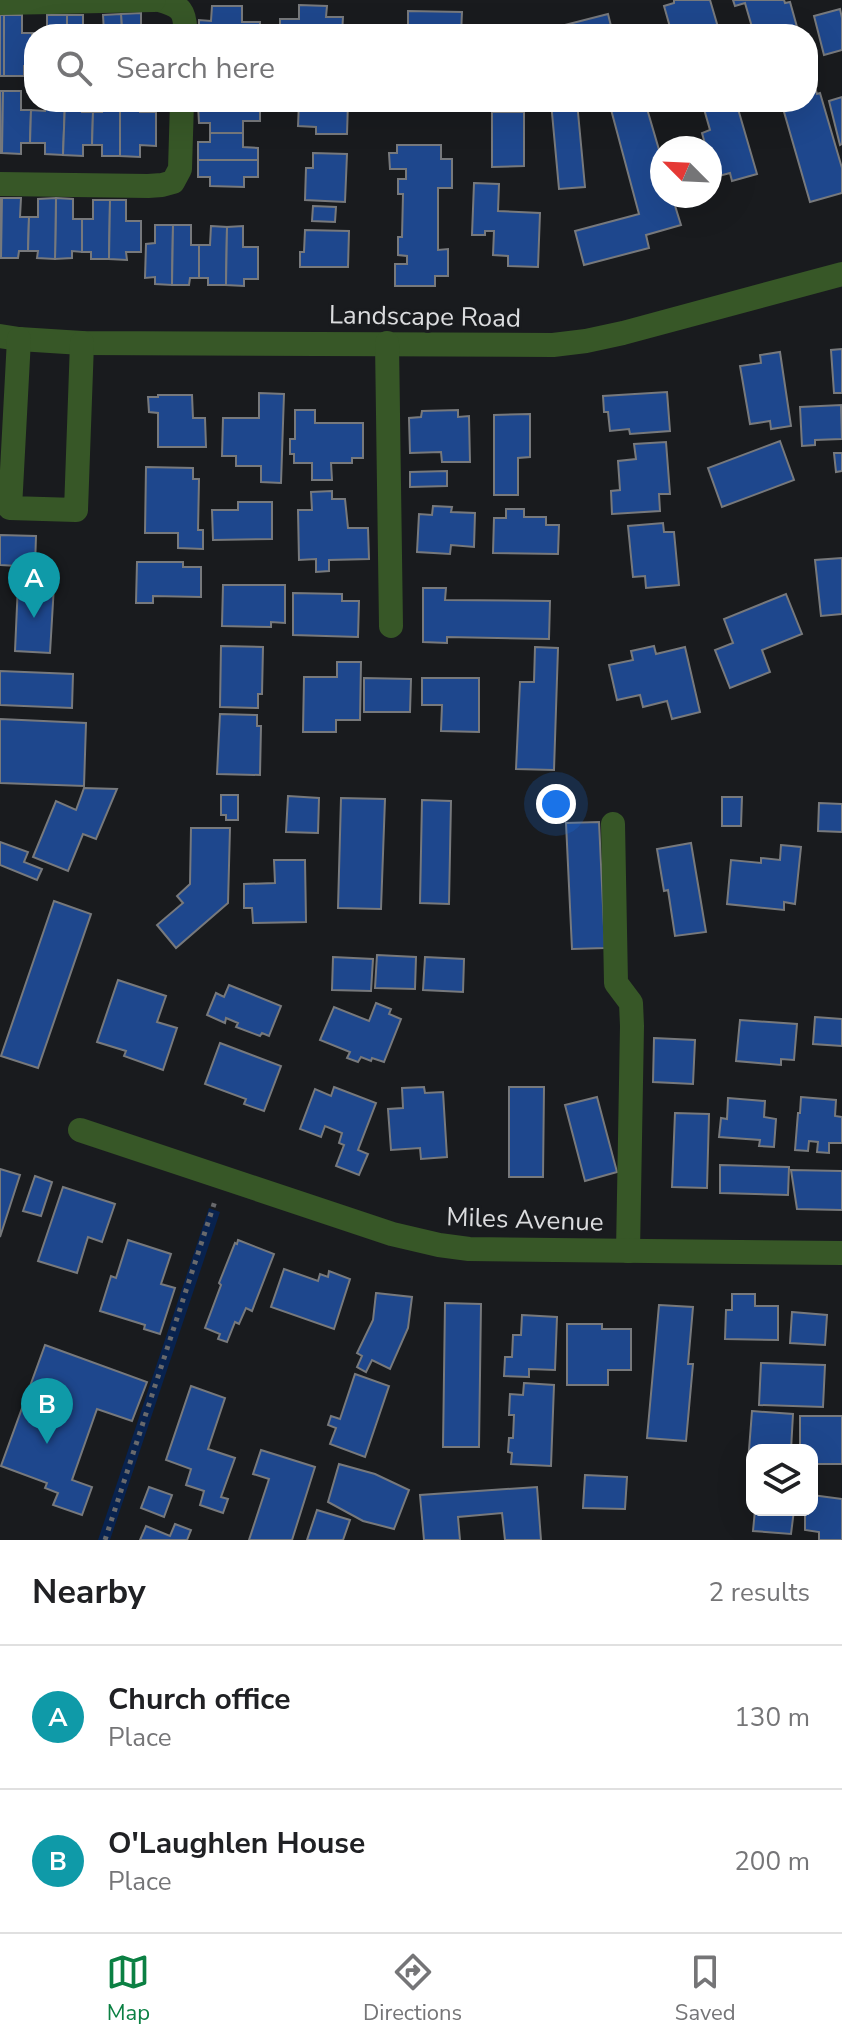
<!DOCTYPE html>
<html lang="en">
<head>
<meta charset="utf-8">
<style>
	body { margin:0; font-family:"Nunito Sans",sans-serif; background:#f6f6f6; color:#202124 }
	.controls { position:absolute; right:24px; bottom:24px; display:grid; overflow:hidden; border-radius:16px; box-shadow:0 8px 32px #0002 }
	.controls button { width:72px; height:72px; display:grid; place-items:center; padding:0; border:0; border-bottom:2px solid #e0e0e0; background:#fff; color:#202124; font:40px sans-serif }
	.compass { position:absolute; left:650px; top:136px; width:72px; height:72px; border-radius:50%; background:#fff; box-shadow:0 8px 32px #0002; rotate:294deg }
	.you { position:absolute; left:556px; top:804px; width:28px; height:28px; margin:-20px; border:6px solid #fff; border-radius:50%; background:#1a73e8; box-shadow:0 0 0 12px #1a73e833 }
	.badge { display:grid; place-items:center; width:52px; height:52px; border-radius:50%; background:#0b8043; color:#fff; font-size:26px; font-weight:700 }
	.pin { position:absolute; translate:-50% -66px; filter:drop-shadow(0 2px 4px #0008) }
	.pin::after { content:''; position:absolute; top:42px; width:28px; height:24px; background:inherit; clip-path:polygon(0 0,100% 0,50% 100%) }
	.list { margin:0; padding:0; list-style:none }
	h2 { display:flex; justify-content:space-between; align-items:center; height:104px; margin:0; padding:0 32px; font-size:34px }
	h2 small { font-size:26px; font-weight:400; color:#757577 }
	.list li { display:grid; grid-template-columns:52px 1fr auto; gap:24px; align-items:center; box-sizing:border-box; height:144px; padding:0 32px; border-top:2px solid #e0e0e0 }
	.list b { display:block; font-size:30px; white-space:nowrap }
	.list p { margin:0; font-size:26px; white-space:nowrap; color:#757577 }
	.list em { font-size:26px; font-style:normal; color:#757577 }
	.icon { flex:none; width:44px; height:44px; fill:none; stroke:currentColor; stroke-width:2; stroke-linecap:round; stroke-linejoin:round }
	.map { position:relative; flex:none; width:842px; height:1540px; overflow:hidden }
	.search { position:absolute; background:#fff; box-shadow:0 8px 32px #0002; left:24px; right:24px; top:24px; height:88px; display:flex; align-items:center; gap:20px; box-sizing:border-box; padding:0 28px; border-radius:32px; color:#757577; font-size:30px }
	.sheet { height:392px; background:#fff }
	nav { display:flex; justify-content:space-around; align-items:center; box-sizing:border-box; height:112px; border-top:2px solid #e0e0e0; background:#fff; font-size:22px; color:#757577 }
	nav a { display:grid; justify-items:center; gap:4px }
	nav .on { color:#0b8043 }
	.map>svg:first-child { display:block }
</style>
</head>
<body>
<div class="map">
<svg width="842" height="1540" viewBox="0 0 842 1540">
	<rect width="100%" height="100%" fill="#191b1e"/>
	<polygon fill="#08224e" points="209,1208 220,1212 110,1540 98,1540"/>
	<g fill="#1e478d" stroke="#77797c" stroke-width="2">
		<polygon points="674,0 710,0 720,34 688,34 687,31 672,34 664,6 674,3"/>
		<polygon points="733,0 784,0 785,3 790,2 799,34 754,34 745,3 735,6"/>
		<polygon points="299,5 327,6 326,17 343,17 342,34 280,34 280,19 299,19"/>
		<polygon points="212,6 242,6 242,22 260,22 260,34 199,34 199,20 211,21"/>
		<polygon points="840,9 842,18 842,50 824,55 814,16"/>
		<polygon points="408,11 462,12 461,34 408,34"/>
		<polygon points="141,13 141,32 157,31 157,34 122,34 121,14"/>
		<polygon points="121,14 122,34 94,34 104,33 103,15"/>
		<polygon points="608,14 613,34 554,34 553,28"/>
		<rect x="0" y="15" width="4" height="61"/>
		<polygon points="4,15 22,15 22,33 32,33 32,66 24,66 24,76 4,76"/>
		<polygon points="47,15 67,15 67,34 34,34 34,66 32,66 32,33 47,33"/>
		<polygon points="67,15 83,15 83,33 94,34 67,34"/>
		<polygon points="808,64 817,94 820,93 842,168 842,193 810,202 782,105 776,107 774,102 808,102"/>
		<polygon points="0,91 3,91 2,153 0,153"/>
		<polygon points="3,91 21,91 21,110 31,110 30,143 21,143 21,154 2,153"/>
		<polygon points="842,97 842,144 840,145 829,101"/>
		<polygon points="46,102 65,102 63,155 45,154 45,143 30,143 31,110 45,111"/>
		<polygon points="65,102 82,102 82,112 93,112 92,145 83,145 83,156 63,155"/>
		<polygon points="102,102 120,102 120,156 102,156 102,145 92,145 93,112 102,112"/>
		<polygon points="120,102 140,102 140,112 156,112 156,146 140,145 140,157 120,156"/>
		<polygon points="198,102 260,102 260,106 198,105"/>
		<polygon points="299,102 348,102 347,134 316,134 316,127 298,126"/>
		<polygon points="551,102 577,102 585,187 559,189"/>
		<polygon points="609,102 645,102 662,160 662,196 672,196 681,225 646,235 649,248 584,265 575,231 639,214"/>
		<polygon points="702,102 736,102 757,174 732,181 730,173 715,177 712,165 710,165 710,148 700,148 699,145 705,144 702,133 710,130"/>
		<polygon points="198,105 260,106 260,121 243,121 243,133 210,133 210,123 199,123"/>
		<polygon points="492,112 524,112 524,166 492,167"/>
		<polygon points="210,133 243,133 243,147 258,148 258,160 198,160 198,142 210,142"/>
		<polygon points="397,145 441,145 441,159 452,159 452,188 438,188 438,250 448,249 448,276 435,276 435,286 395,286 395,264 407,264 407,256 398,255 398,237 402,237 403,194 398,194 398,179 406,179 406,169 390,169 389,153 397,153"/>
		<polygon points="313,153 347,154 345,202 305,200 306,168 313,168"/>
		<polygon points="198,160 258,160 258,177 244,177 244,187 210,186 210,177 198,177"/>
		<polygon points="474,183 499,184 498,211 540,213 538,267 508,266 508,256 493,255 494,231 485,231 485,235 472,235"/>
		<polygon points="0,198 2,198 1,258 0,258"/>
		<polygon points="2,198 21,198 20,217 29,217 28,251 19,251 18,258 1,258"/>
		<polygon points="56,198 73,199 73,219 82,219 82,252 72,251 72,258 55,259"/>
		<polygon points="56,198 55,259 37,258 38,251 28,251 29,217 38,217 38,199"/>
		<polygon points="93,200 110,200 109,259 91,259 91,252 82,252 82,219 93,219"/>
		<polygon points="110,200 126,200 126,221 141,221 141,252 126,252 127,260 109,259"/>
		<polygon points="313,206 336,207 335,222 312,221"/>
		<polygon points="155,225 173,225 172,285 155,284 155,277 145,278 146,244 155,243"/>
		<polygon points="173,225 191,225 191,245 199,245 199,278 190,278 189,285 172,285"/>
		<polygon points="211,226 227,227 226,285 208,285 208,278 199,278 199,245 210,245"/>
		<polygon points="243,226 243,247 258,247 258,279 244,279 244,286 226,285 227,227"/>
		<polygon points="305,230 349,231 348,267 300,267 300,252 304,252"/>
		<polygon points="842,349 842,393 834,393 831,350"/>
		<polygon points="780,352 791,426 771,429 770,421 750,424 740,366 761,363 760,355"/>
		<polygon points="667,392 670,431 630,434 629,429 610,431 608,412 604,412 603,396"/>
		<polygon points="259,393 284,394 281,483 261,482 261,466 236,466 236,456 222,456 223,418 259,418"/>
		<polygon points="158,395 192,395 193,418 205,418 206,447 158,447 158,413 149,412 148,397 158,397"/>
		<polygon points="841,405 842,439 815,440 815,445 802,446 800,407"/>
		<polygon points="295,410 315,410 315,423 363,423 363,458 352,458 352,463 331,463 332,480 312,480 312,463 294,463 294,454 290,454 290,439 295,439"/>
		<polygon points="458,410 458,417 469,416 470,462 442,462 441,452 410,453 409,418 421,417 422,411"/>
		<polygon points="530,414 530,457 518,458 518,495 494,495 494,415"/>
		<polygon points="780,441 794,480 722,507 708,468"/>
		<polygon points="666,442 670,494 659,494 660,511 612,514 611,491 620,490 618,461 636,459 634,444"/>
		<polygon points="834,453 842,453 842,471 836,472"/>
		<polygon points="146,467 193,468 193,479 199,479 198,530 203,530 203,549 178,548 178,533 145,533"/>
		<polygon points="447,471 447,486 410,487 410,472"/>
		<polygon points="332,491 332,499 345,499 348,528 368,528 369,559 329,560 329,571 316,572 316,559 299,560 298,510 312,510 311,492"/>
		<polygon points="238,502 272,502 272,539 213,540 212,510 238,510"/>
		<polygon points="433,506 452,507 451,512 475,513 474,547 451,545 450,554 417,552 419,514 432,515"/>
		<polygon points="506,509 524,509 524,517 546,517 546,525 559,525 558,554 493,553 494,518 506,518"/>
		<polygon points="663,523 664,532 674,532 679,585 646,588 645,576 633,577 628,526"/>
		<polygon points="0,535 36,536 35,567 0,565"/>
		<polygon points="842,558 842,614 821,616 815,560"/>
		<polygon points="137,562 183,562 183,567 201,567 201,597 153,596 153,603 136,603"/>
		<polygon points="18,584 54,585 50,653 15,651"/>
		<polygon points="223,585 285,585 285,623 271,622 271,627 222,626"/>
		<polygon points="423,588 446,588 445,600 550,601 549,639 447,637 447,643 423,642"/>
		<polygon points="293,593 342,594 342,601 359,601 358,637 293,635"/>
		<polygon points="786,594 802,634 762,650 770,672 730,688 715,650 733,643 724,619"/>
		<polygon points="221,646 263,647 262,694 258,694 258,708 220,707"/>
		<polygon points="654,646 656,654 685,647 700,712 672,719 667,701 643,707 640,695 617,700 609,665 633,660 631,651"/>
		<polygon points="535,647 558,648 554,770 516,769 520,682 534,682"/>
		<polygon points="337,662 361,662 360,720 336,720 336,732 303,732 304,677 337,677"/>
		<polygon points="0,671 73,674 72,708 0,705"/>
		<polygon points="364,678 411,679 410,712 364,712"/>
		<polygon points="422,678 479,678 479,732 441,731 442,705 422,705"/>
		<polygon points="220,714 257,715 257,726 261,726 260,775 217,774"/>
		<polygon points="0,719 86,723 84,786 0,783"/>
		<polygon points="84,788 117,789 96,839 83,834 68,871 33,857 56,801 76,810"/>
		<polygon points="221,795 238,795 238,820 226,820 226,815 221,815"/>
		<polygon points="288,796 319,798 318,833 286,832"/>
		<polygon points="722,797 742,797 741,826 722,826"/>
		<polygon points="341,798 385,799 381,909 338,908"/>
		<polygon points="422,800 451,801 449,904 420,903"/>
		<polygon points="819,803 842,804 842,832 818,831"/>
		<polygon points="599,822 605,948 572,949 566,823"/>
		<polygon points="191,828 230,828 228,903 176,948 157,925 183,903 177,896 190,884"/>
		<polygon points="0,842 28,852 24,862 42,869 37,880 0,865"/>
		<polygon points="691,843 706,932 675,936 668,890 664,891 657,849"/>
		<polygon points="781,845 801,847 795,904 784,902 784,910 727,904 731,860 761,863 761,858 780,860"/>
		<polygon points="274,860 305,860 306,922 253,923 252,908 244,908 244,884 275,883"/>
		<polygon points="54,901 91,914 38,1068 1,1056"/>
		<polygon points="377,955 416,957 415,989 375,988"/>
		<polygon points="333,957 373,959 371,991 332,990"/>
		<polygon points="425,957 464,959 463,992 423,990"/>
		<polygon points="118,980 166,996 157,1022 177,1028 163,1070 124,1056 126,1051 97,1042"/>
		<polygon points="229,985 281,1006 269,1036 262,1033 260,1036 236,1027 238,1023 226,1018 225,1023 207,1015 216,993 224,997"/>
		<polygon points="376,1003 391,1009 389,1014 401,1019 384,1062 372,1058 371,1061 361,1057 358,1062 347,1058 350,1052 320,1040 334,1007 369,1021"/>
		<polygon points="815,1017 842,1019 842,1046 813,1044"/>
		<polygon points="740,1020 797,1024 794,1060 781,1059 781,1065 736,1061"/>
		<polygon points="654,1038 695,1040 693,1084 653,1082"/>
		<polygon points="220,1043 281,1066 264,1111 244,1104 246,1099 205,1084"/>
		<polygon points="334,1087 376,1103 358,1150 368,1154 359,1175 336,1166 344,1145 339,1143 342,1133 325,1126 321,1137 300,1129 315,1089 331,1096"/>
		<polygon points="424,1087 425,1093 443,1092 447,1157 421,1159 420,1148 391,1150 388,1109 403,1108 402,1088"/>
		<polygon points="509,1087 544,1087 543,1177 509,1177"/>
		<polygon points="597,1097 617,1172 585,1181 565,1105"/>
		<polygon points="801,1097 836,1100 835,1116 842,1117 842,1143 829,1143 829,1153 817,1152 818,1142 809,1141 808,1151 795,1150 798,1113 800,1113"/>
		<polygon points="728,1098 765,1101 764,1117 776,1119 774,1147 759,1146 760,1140 719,1137 721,1118 727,1119"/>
		<polygon points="675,1113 709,1114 707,1188 672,1187"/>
		<polygon points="720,1165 789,1167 788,1195 720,1193"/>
		<polygon points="0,1169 20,1175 0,1237"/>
		<polygon points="791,1170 842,1171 842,1210 797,1209"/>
		<polygon points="35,1176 52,1182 41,1216 23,1211"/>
		<polygon points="63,1187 115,1204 102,1242 88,1237 77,1273 38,1261"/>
		<polygon points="128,1240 171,1254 161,1284 175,1288 160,1334 144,1329 145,1325 100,1311 111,1276 116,1278"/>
		<polygon points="238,1240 274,1254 252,1311 246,1308 239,1324 235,1322 227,1342 218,1339 220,1334 205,1328 221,1285 219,1283 235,1243 237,1244"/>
		<polygon points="284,1269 318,1281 320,1274 328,1277 329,1271 350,1279 334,1329 271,1307"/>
		<polygon points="376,1293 412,1297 408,1328 390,1369 372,1360 366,1372 357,1367 362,1356 357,1353 373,1320"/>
		<polygon points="732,1294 755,1294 755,1306 778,1306 778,1340 725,1339 726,1310 732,1310"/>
		<polygon points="445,1303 481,1304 479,1447 443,1447"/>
		<polygon points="659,1305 693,1307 688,1364 693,1364 686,1441 647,1438"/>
		<polygon points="792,1312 827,1315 825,1345 790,1343"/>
		<polygon points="522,1315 557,1317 555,1370 529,1369 529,1377 504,1376 505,1357 512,1357 513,1335 521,1335"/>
		<polygon points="567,1324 602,1324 602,1329 631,1329 631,1370 608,1370 608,1385 567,1385"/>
		<polygon points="45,1345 147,1382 132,1421 97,1409 72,1480 92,1487 82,1515 53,1505 58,1493 45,1488 47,1483 1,1466"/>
		<polygon points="761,1363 825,1365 823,1407 759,1405"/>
		<polygon points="355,1374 389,1386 365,1457 330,1444 336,1428 328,1425 331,1416 340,1419"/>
		<polygon points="524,1383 554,1385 551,1466 511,1464 512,1453 508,1452 509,1438 513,1438 514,1415 509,1415 510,1394 523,1395"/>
		<polygon points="191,1386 225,1398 208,1449 235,1458 221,1497 228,1499 223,1513 200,1505 204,1491 186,1485 191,1469 166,1460"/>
		<polygon points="752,1411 793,1414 791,1450 752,1450 752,1464 748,1463"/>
		<polygon points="800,1416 842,1416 842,1464 812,1464 812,1450 800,1450"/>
		<polygon points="261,1450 315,1467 292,1540 249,1540 269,1479 253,1474"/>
		<polygon points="339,1464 375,1474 409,1490 394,1529 363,1521 328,1502"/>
		<polygon points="585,1475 627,1477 625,1509 583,1508"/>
		<polygon points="149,1487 172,1495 164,1517 141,1508"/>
		<polygon points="537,1487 541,1540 505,1540 502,1513 458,1517 460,1540 424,1540 420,1495"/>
		<polygon points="812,1495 842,1499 842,1540 819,1540 819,1532 805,1530 805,1510 812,1510"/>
		<polygon points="317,1510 350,1520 343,1540 307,1540"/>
		<polygon points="755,1510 794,1510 791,1534 753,1531"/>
		<polygon points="175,1524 191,1530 187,1540 140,1540 146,1526 170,1536"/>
	</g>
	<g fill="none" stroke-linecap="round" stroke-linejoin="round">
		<polyline stroke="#68696c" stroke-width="5" stroke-dasharray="4 6" stroke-linecap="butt" points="105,1540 216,1198"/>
		<g stroke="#375727" stroke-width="24">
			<path d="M159,0C181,6 186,11 185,34"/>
			<polyline points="0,3 154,0"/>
			<polyline points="0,184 148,186 162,185 173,182 180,169 182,102"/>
			<polyline points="0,336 19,339 82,343 553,345 586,341 623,333 842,274"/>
			<polyline points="19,339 10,508 76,510 82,343"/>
			<polyline points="387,343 391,626"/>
			<polyline points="613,824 616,983 631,1003 632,1026 628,1251"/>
			<polyline points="80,1130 392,1234 439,1245 469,1249 842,1253"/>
		</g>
	</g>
	<g text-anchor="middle" stroke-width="6" stroke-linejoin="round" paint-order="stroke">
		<g font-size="26" fill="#dbdcde" stroke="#191b1e">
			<text transform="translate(425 316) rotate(1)" y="9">Landscape Road</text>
			<text transform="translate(525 1219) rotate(2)" y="9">Miles Avenue</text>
		</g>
	</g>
</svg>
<div class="controls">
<button><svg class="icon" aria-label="layers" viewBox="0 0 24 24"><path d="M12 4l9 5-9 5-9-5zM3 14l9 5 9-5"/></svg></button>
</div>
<svg class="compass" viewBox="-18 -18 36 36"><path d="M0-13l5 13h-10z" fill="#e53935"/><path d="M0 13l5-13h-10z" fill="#757577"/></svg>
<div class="you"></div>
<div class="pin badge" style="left:34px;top:618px;background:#0f9aa8">A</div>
<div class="pin badge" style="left:47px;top:1444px;background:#0f9aa8">B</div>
<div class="search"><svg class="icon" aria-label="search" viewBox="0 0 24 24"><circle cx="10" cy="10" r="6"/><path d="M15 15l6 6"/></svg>Search here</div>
</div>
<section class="sheet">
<h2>Nearby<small>2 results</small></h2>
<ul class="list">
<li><span class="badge" style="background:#0f9aa8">A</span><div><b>Church office</b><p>Place</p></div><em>130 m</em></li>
<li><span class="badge" style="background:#0f9aa8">B</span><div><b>O'Laughlen House</b><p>Place</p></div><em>200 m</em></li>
</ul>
</section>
<nav>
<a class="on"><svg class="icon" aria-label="map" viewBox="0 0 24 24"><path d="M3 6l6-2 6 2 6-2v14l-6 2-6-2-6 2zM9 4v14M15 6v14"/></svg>Map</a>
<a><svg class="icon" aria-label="directions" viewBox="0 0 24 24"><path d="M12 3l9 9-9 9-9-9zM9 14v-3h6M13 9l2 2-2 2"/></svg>Directions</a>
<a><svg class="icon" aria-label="saved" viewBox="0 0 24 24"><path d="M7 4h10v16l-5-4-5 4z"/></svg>Saved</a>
</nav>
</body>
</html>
